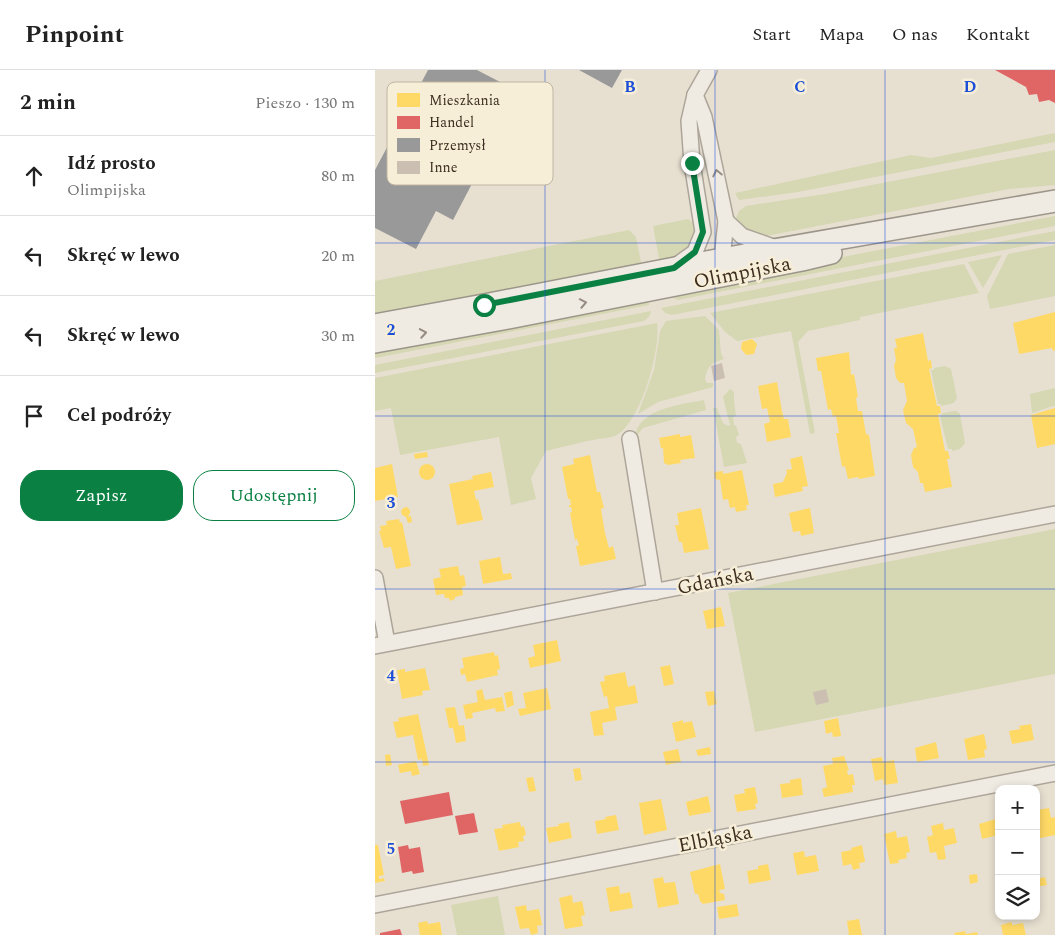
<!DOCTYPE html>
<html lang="pl">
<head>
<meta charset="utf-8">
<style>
	body { margin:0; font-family:Spectral,serif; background:#f2f2f2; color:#222 }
	.controls { position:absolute; right:15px; bottom:15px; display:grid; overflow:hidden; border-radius:10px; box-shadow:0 2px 8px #0003 }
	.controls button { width:45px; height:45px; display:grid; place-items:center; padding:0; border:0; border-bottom:1px solid #e0e0e0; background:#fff; color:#222; font:25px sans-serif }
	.stop { position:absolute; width:15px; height:15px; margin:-11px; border:4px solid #0b8043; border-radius:50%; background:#fff }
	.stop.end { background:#0b8043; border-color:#fff; box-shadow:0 1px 5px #0008 }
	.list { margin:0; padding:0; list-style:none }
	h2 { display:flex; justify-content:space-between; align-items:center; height:65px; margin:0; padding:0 20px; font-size:21px }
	h2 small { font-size:16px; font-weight:400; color:#767676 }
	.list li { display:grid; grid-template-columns:32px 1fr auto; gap:15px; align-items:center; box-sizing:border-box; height:80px; padding:0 20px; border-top:1px solid #e0e0e0 }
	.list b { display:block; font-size:19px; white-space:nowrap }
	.list p { margin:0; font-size:16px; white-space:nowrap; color:#767676 }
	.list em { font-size:16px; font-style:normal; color:#767676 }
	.actions { display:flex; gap:10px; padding:15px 20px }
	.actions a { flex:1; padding:11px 0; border:1px solid #0b8043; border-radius:20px; text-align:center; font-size:18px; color:#0b8043 }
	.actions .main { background:#0b8043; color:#fff }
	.icon { flex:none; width:28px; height:28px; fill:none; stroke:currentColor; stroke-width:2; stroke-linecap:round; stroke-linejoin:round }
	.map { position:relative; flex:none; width:680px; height:865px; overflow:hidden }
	header { display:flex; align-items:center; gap:30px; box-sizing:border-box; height:70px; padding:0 25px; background:#fff; border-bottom:1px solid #e0e0e0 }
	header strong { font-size:24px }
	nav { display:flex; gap:28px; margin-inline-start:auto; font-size:18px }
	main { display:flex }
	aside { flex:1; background:#fff }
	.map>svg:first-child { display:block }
</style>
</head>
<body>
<header>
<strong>Pinpoint</strong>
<nav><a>Start</a><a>Mapa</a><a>O nas</a><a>Kontakt</a></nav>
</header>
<main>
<aside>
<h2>2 min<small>Pieszo · 130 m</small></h2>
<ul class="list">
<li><svg class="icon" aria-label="ahead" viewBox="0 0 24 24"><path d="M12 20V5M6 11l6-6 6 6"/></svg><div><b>Idź prosto</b><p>Olimpijska</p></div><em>80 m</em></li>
<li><svg class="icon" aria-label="left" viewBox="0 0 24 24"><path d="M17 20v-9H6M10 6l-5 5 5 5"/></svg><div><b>Skręć w lewo</b></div><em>20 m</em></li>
<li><svg class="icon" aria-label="left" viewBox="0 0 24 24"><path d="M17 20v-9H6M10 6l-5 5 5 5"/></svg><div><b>Skręć w lewo</b></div><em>30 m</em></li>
<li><svg class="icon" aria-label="arrive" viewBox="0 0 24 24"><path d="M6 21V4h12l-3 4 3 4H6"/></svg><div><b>Cel podróży</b></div></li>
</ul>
<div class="actions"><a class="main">Zapisz</a><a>Udostępnij</a></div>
</aside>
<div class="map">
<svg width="680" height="865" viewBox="0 0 680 865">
	<rect width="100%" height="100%" fill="#e7e0d1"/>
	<g fill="#d6d7b3">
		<polygon points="680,63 680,72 423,122 364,130 360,123 536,85 556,88"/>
		<path d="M680,80V115L634,119L391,166C379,164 367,159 361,148L364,141L371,136L450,124Z"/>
		<polygon points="680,146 680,156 303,230 296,227 291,221"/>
		<path d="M313,149L320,154C318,182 310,187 285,194L278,156Z"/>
		<polygon points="254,160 261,167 267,197 0,249 0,211"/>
		<polygon points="680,161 680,170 297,245 290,243 286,238"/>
		<polygon points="680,175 680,226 615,239 612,226 633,184"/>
		<polygon points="627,185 608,218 593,192"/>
		<polygon points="589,194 604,223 485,247 485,250 433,261 423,272 440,363 435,364 416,261 362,271 350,262 335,243"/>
		<polygon points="272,226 274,235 0,288 0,278"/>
		<polygon points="276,241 274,247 269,251 0,303 0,295"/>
		<path d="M330,246L344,260L346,283L349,289C336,293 332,296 330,310L332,313H338V317L283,332L263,344L279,300L285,261L291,251Z"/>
		<path d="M282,253C286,280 266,350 242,365C236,368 229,368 223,369C206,372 188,377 171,381L156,408L161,429L136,435L124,367L25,385L16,338L0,341V308Z"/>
		<polygon points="570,296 576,299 582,328 579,333 566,336 566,334 563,334 556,300 559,300 559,298"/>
		<path d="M680,318V336C671,337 665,341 657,343L655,324Z"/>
		<polygon points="355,319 359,322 359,332 361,346 358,347 359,355 361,356 364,365 361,367 362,373 366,374 372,393 349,397 338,338 342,338 348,353 353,356 355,355 348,327"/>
		<path d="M329,330L331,340L268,358L263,364L265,372L260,370C261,338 305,335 329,330Z"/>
		<polygon points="581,341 585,344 590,373 585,379 577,381 577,379 573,379 565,346 568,343"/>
		<polygon points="680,459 680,604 380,662 353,523"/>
		<polygon points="123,826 130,865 82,865 76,835"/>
	</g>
	<g fill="#ffd966">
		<polygon points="680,242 680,280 678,281 677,278 644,284 638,253"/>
		<polygon points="548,263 553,291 556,290 557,298 554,299 562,336 565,336 566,343 563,344 570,381 573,381 575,389 572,389 577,417 550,422 548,413 545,413 543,402 538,397 536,385 539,378 542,377 538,359 531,353 528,340 532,331 529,313 525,313 521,308 519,296 521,290 519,278 522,278 520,269"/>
		<polygon points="377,269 382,274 379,284 371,285 366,279 367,272"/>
		<polygon points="474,282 476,305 479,304 483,327 481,328 483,341 487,341 491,364 494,365 500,406 484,409 483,407 473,409 470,396 467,397 461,363 464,363 461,346 458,347 456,339 453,340 446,301 443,301 441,288"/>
		<polygon points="402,312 407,341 409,349 413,349 416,367 392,372 389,354 395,352 392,338 387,339 383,316"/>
		<polygon points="680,338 680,374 662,378 656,345"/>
		<polygon points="305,364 305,367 316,365 320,388 305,390 306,393 293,395 289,393 288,378 286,378 284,368"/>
		<polygon points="52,382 53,387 40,389 39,384"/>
		<polygon points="215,385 222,422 225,422 229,438 226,439 230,463 234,478 238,476 241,489 205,496 201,476 204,475 202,469 200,470 195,443 197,442 196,437 194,437 194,435 196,435 195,429 193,429 187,397 199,394 198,389"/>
		<polygon points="427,386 433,416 427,417 428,421 400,427 398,414 408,412 412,403 411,400 417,399 415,389"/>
		<polygon points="17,394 23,427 0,431 0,398"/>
		<circle cx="52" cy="402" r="8"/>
		<polygon points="367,400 374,435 371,435 372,440 361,442 360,437 355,438 353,429 348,430 345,410 340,409 339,402 348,401 348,404"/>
		<polygon points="116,402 119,417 99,421 101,430 103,429 108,450 82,455 74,414 98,409 97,406"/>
		<polygon points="32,437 35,440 35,443 33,447 36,446 37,452 33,453 31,447 27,445 26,441 28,438"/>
		<polygon points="326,438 334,479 309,483 307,472 304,472 300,455 304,455 302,443"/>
		<polygon points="435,438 439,463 426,466 425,461 418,462 414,443"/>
		<polygon points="24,449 25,453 27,452 36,496 21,499 16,477 9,478 4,461 6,461 5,456 12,455 11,451"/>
		<polygon points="125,487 128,504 136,503 137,509 108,514 104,491"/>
		<polygon points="83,496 85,506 89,505 91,516 87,517 88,525 80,527 80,529 75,531 74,528 70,528 69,524 61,525 58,509 66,507 64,499"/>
		<polygon points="346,537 350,556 332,559 328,541"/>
		<polygon points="182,570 186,591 155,598 153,588 160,586 158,575"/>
		<polygon points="119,582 120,586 123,585 125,599 122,600 123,605 92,612 90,604 86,605 85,599 89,598 87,588"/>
		<polygon points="295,595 299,614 289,616 285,597"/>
		<polygon points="50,598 55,620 47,621 48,625 27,629 22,600 30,599 30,602"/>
		<polygon points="250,602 253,617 260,615 263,633 240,637 242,650 227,653 229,665 219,666 215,642 234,638 232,626 229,627 225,612 230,611 229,606"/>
		<polygon points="172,618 176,639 145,646 143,639 151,638 148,623"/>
		<polygon points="107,619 110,630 127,627 130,641 121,642 120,638 97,643 98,648 91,649 88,635 103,632 101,621"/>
		<polygon points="137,621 139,635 132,638 129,623"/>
		<polygon points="339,621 342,634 333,636 330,622"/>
		<polygon points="80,637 84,656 89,655 91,671 81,673 78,658 74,658 70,638"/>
		<polygon points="43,644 54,695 48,696 47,689 43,690 38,665 22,668 18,652 24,651 23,648"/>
		<polygon points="463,648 466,666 458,667 457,662 451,664 449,651"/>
		<polygon points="308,650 308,653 317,651 321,667 301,672 297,653"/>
		<polygon points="656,654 659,670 637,674 634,661 645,659 644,656"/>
		<polygon points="609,664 612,679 609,680 610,687 593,690 589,669"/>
		<polygon points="561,672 564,688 542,692 540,678"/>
		<polygon points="335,677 336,684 323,686 321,680"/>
		<polygon points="303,679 306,692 291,695 288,682"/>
		<polygon points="15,684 17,695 11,696 10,685"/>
		<polygon points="469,686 474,700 472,700 473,705 478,704 480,715 477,715 478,722 449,727 447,719 452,717 448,696 458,694 457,688"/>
		<polygon points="507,687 508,692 519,690 523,713 509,715 508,709 500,711 496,689"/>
		<polygon points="41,691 45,704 37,706 36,701 25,703 23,695"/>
		<polygon points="205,698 207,710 200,711 198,699"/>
		<polygon points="158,707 161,721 154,722 151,708"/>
		<polygon points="426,708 428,725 407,728 405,714 415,713 415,710"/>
		<polygon points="380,717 383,733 380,734 381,739 362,742 359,725 370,723 369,719"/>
		<polygon points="333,726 336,742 314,746 311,732"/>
		<polygon points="286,729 292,760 269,765 264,733"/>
		<polygon points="674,738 676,748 680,747 680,765 661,769 662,740"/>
		<polygon points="241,745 244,760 222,764 220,751 231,749 230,747"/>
		<polygon points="624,748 624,765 607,769 604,754"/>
		<polygon points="145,752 146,757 149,756 151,765 148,766 149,771 143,772 144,777 124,781 119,759 128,758 127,755"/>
		<polygon points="194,752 197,768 174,773 171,758 184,756 183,754"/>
		<polygon points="568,753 569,760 579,758 582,773 569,776 571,789 563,790 561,782 555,783 552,767 558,765 556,756"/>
		<polygon points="521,761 522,768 532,766 535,782 531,783 532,788 523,790 524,793 515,794 509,764"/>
		<polygon points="0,775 3,775 9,805 4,806 4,809 9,808 10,811 0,813"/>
		<polygon points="487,775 490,792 484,793 485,798 478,800 476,794 468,796 466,782 477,780 476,778"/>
		<polygon points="429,781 430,787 441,785 444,801 422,805 418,783"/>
		<polygon points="345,794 350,819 344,820 345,823 349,824 350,830 328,834 325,831 323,824 320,824 315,802"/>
		<polygon points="393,794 396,810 374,814 372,801 383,799 383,796"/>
		<polygon points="602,804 603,812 595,814 594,805"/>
		<polygon points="288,807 289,813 300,812 304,834 283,838 278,809"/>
		<polygon points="670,807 672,815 661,817 661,809"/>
		<polygon points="244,816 245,824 255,822 258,838 235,842 231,818"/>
		<polygon points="197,825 198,833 207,831 210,845 206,846 208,856 190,859 184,828"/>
		<polygon points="362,834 364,846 344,849 342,837"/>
		<polygon points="151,835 152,841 164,839 167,855 162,856 163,863 156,865 154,858 145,859 140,837"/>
		<polygon points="484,849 487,865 474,865 472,851"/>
		<polygon points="52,851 53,854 65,852 67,865 45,865 43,853"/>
		<polygon points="637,852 637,855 648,853 651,865 628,865 626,855"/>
		<polygon points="590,861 591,864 602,862 603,865 580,865 579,863"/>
	</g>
	<g fill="#e06666">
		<polygon points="620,0 680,0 680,33 674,30 664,32 662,24 654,25 651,17"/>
		<polygon points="74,722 78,745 30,754 25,731"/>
		<polygon points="99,743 103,762 84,765 80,746"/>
		<polygon points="33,775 34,779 45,777 49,802 38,804 37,801 27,803 23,777"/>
		<polygon points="25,859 27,865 5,865 5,863"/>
	</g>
	<g fill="#999">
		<polygon points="53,0 102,0 127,13 94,78 111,87 78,150 61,141 41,179 0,158 0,100"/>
		<polygon points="204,0 247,0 237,18"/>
	</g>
	<g fill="#cbbfb2">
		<polygon points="347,293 350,308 339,311 336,296"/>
		<polygon points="451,619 454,632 441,635 438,622"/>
	</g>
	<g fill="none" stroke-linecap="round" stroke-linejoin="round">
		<g stroke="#ada599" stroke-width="18">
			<g id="street">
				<polyline points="320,25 329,47 351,151 347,189 340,196"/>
				<polyline points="351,151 367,166 401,178"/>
				<polyline points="302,195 320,182 328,162 317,93 314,51 320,25 334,0"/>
				<polyline points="255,369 280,522"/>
				<polyline points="0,508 12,573"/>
				<polyline points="0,576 680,444"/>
				<polyline points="0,835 680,703"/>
			</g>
		</g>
		<g stroke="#9c958a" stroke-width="24">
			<g id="secondary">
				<polyline points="0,255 109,235 347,189 680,131"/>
				<polyline points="0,272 128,249 427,190 456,183"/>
			</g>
		</g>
		<use href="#street" stroke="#efebe3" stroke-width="15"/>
		<use href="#secondary" stroke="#efebe3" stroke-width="21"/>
	</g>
	<defs><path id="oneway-chevron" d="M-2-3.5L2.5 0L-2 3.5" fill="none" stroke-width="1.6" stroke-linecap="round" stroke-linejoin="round" transform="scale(1.25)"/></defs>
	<g stroke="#968c82">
		<use href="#oneway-chevron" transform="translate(342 103) rotate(-102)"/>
		<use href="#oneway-chevron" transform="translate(208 233) rotate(-11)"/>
		<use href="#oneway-chevron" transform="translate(48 263) rotate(-10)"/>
	</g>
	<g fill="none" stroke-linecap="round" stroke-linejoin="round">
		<polyline stroke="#0b8043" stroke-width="6" points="109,235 299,198 320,182 328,162 317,93"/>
	</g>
	<path fill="none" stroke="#1d4ed8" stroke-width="1" stroke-opacity="0.55" d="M170,0V865M340,0V865M510,0V865M0,173H680M0,346H680M0,519H680M0,692H680"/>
	<g text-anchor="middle" stroke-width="5" stroke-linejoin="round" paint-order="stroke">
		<g font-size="20" fill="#3d2e20" stroke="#f7eed8">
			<text transform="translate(367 202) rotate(-11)" y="7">Olimpijska</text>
			<text transform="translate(340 510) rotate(-11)" y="7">Gdańska</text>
			<text transform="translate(340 768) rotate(-11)" y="7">Elbląska</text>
		</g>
	</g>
	<rect x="12" y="12" width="166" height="103" rx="8" fill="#f7eed8" stroke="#bfb4a1" stroke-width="1"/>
	<rect x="22" y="23" width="23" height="14" fill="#ffd966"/>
	<rect x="22" y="46" width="23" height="13" fill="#e06666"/>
	<rect x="22" y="68" width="23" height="14" fill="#999"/>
	<rect x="22" y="91" width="23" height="13" fill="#cbbfb2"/>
	<g font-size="14" fill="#3d2e20">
		<text x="54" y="35">Mieszkania</text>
		<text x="54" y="57">Handel</text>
		<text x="54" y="80">Przemysł</text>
		<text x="54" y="102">Inne</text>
	</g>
	<g font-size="16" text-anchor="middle" font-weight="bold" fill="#1d4ed8" stroke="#f7eed8" stroke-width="5" stroke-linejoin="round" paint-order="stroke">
		<text x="255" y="22">B</text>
		<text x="425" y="22">C</text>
		<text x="595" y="22">D</text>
		<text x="16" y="265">2</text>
		<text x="16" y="438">3</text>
		<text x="16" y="611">4</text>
		<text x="16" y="784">5</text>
	</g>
</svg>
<div class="controls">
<button>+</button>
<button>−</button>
<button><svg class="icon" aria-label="layers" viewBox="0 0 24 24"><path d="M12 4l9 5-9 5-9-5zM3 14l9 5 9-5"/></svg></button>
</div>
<div class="stop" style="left:109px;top:235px"></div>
<div class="stop end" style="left:317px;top:93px"></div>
</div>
</main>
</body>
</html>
